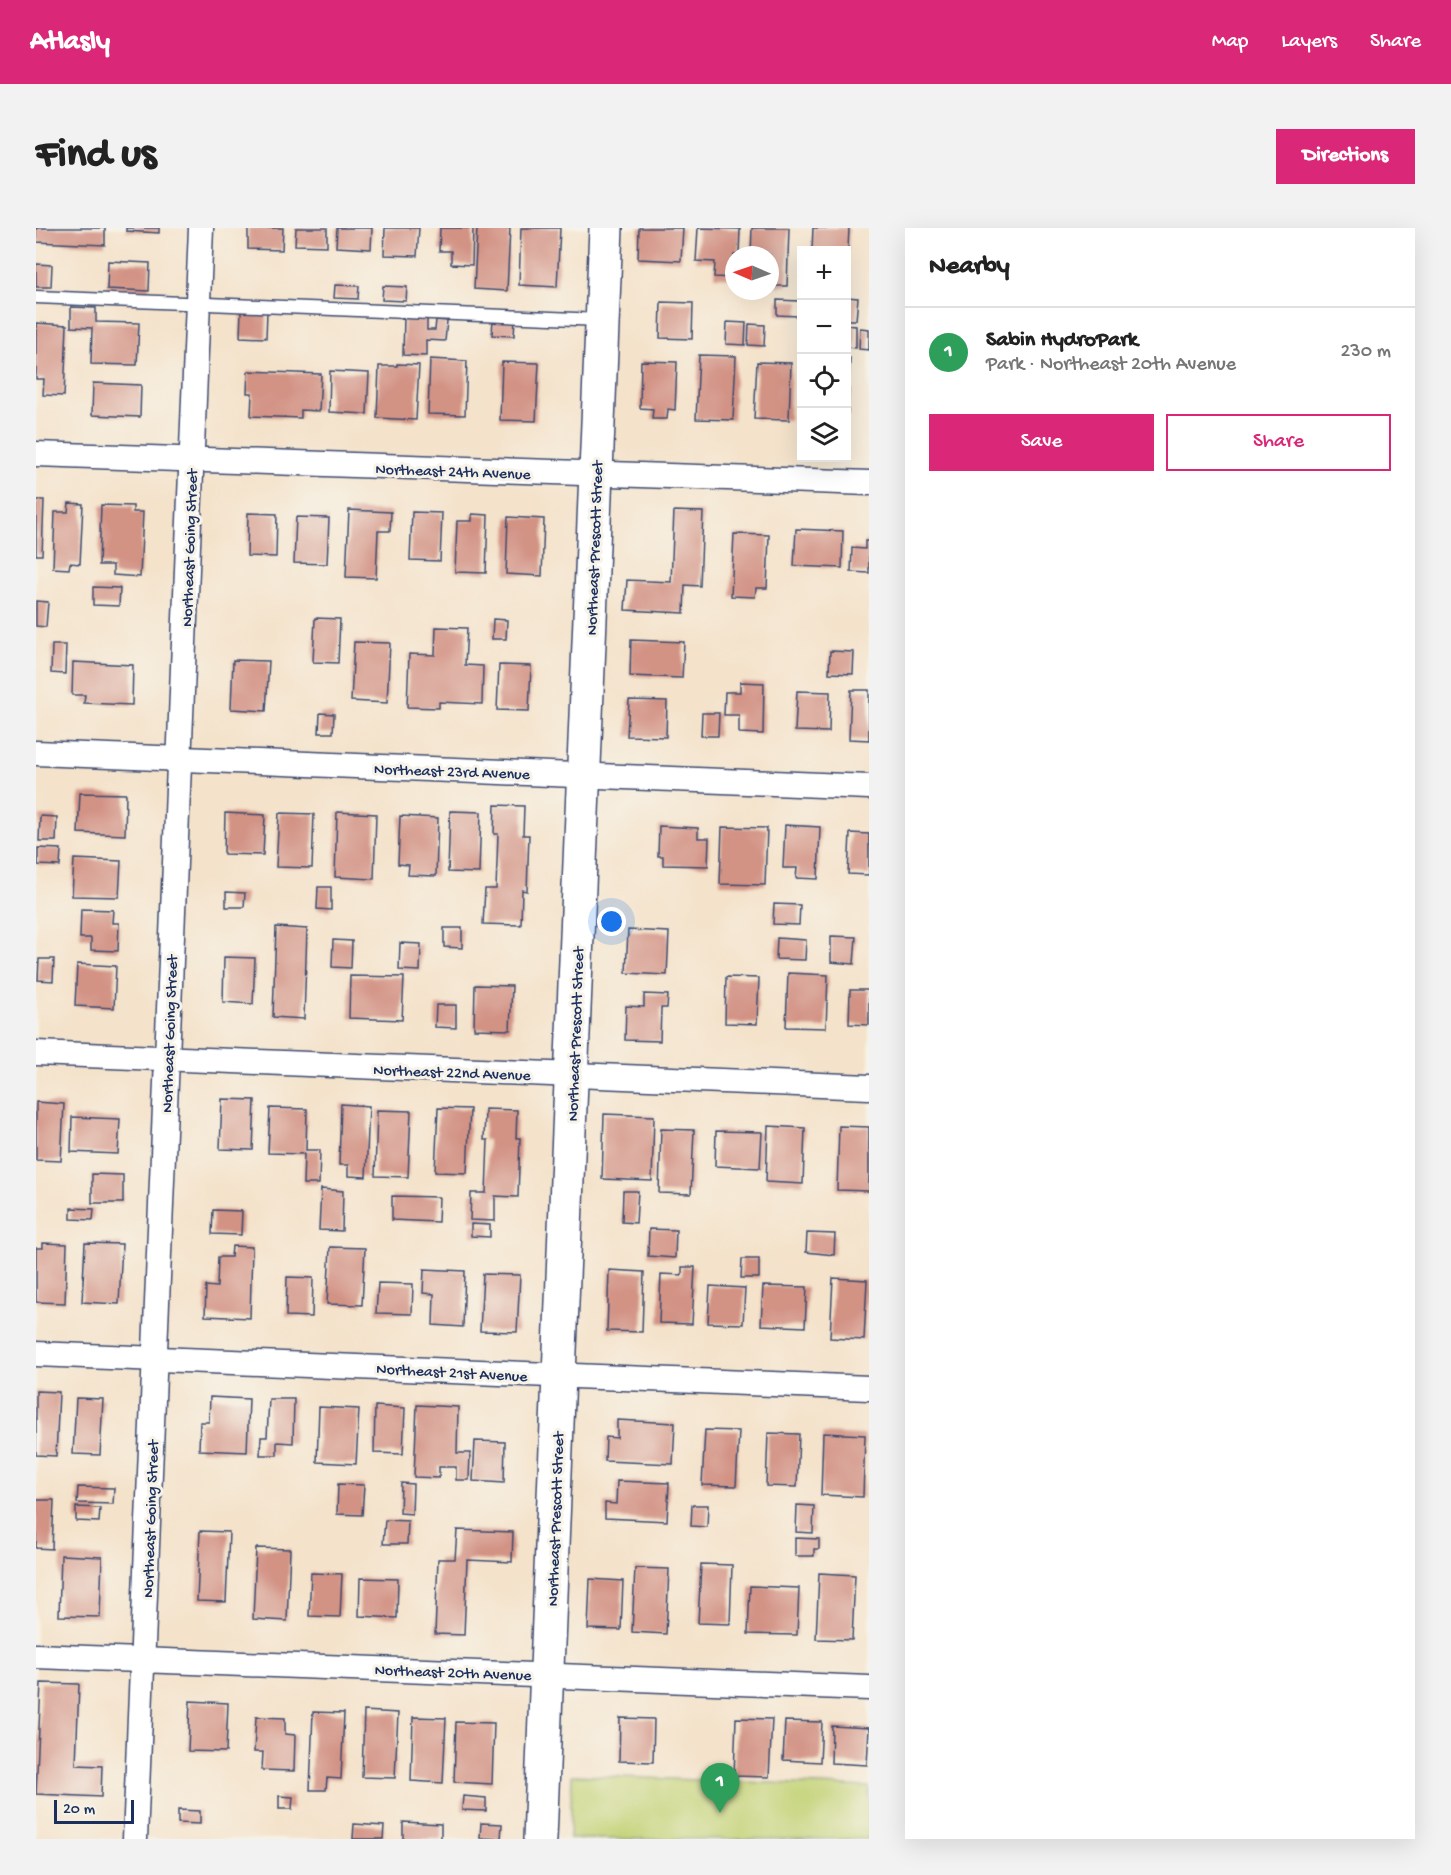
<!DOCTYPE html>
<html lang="en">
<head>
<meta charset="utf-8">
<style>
	body { margin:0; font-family:"Gochi Hand",sans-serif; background:#f2f2f2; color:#222 }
	.controls { position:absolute; right:18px; top:18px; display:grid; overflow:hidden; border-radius:0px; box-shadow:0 6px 24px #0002 }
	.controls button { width:54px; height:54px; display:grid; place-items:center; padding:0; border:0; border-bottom:2px solid #e0e0e0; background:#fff; color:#222; font:30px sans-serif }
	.compass { position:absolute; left:689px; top:18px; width:54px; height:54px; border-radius:50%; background:#fff; box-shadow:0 6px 24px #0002; rotate:272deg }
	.scale { position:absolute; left:18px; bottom:15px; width:80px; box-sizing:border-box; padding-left:6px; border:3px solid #1b2f5e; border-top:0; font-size:16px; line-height:21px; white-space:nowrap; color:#1b2f5e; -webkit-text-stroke:4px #f7f3e8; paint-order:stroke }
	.you { position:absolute; left:576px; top:694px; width:21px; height:21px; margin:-15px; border:4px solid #fff; border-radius:50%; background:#1a73e8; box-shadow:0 0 0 9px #1a73e833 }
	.badge { display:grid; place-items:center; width:39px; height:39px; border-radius:50%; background:#db2777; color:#fff; font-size:20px; font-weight:700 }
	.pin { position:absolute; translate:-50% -50px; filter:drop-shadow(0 2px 3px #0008) }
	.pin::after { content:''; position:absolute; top:32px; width:21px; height:18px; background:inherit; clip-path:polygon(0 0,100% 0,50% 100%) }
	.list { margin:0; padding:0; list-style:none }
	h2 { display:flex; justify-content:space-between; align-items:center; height:78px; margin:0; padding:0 24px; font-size:26px }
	h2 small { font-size:20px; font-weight:400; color:#767676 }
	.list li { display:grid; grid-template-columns:39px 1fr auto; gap:18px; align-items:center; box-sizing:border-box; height:90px; padding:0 24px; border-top:2px solid #e0e0e0 }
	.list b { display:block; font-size:22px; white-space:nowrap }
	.list p { margin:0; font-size:20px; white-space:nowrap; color:#767676 }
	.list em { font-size:20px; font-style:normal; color:#767676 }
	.actions { display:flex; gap:12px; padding:18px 24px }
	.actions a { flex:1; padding:14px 0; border:2px solid #db2777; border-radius:0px; text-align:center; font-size:21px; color:#db2777 }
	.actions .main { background:#db2777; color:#fff }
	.icon { flex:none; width:33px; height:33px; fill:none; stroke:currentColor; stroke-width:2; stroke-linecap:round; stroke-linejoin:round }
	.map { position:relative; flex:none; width:833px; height:1611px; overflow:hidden; border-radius:0px }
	header { display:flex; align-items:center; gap:36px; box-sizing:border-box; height:84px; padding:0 30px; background:#db2777; color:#fff }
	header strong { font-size:28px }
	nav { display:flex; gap:33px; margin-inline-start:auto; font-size:21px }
	.intro { display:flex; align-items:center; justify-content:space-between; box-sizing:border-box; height:144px; padding:0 36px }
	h1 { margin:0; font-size:42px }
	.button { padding:15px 27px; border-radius:0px; background:#db2777; color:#fff; font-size:21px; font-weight:700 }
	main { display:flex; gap:36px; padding:0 36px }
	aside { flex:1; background:#fff; border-radius:0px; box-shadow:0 6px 24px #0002 }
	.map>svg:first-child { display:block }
</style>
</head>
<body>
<header>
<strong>Atlasly</strong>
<nav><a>Map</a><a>Layers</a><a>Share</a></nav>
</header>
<div class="intro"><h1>Find us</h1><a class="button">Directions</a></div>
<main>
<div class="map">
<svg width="833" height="1611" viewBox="0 0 833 1611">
	<rect width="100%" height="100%" fill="#f7f3e8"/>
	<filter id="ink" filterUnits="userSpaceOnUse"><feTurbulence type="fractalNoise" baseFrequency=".0167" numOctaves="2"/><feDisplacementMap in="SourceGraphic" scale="12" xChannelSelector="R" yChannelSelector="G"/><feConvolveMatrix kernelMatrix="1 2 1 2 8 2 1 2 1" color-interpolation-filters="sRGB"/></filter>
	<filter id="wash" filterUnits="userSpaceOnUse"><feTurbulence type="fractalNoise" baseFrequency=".008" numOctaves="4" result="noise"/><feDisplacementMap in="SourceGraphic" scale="24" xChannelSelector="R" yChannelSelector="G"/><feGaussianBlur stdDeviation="1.35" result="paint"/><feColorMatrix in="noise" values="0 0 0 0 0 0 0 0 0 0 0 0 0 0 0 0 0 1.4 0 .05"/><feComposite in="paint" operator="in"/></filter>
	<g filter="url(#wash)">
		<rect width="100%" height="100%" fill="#f4e2ca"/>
		<polygon fill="#c2d274" stroke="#6e8069" stroke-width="1.5" points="536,1547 833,1559 833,1611 534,1611"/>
		<g id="blocks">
			<g fill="#d29284">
				<polygon points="0,0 69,0 69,17 0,14"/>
				<polygon points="90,0 123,0 123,5 90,3"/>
				<polygon points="212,0 247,0 246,22 212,21"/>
				<polygon points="260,0 291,0 291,18 259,17"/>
				<polygon points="301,0 336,0 335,21 300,19"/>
				<polygon points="349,0 383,0 381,28 348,27"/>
				<polygon points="404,0 437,0 436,37 415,36 415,23 403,23"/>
				<polygon points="441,0 474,0 471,63 438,61"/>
				<polygon points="485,0 524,0 521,59 483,57"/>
				<polygon points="603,0 647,0 645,33 602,31"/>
				<polygon points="662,0 704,1 703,27 698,27 698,50 678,49 679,34 660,33"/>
				<polygon points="716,0 753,0 751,58 734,58 734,27 715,27"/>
				<polygon points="777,0 813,0 812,22 776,22"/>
				<polygon points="72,33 114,35 113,63 71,61"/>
				<polygon points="0,36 16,37 15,59 0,59"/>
				<polygon points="299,57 323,58 322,71 298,70"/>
				<polygon points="347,58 371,59 370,73 346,72"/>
				<polygon points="810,69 822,70 820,92 810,92"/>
				<polygon points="741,72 763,73 762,88 741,87"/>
				<polygon points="625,74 657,75 656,111 624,110"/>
				<polygon points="35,79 60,80 60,94 103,95 101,137 55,136 56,100 35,99"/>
				<polygon points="205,83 231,84 230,110 204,109"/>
				<polygon points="368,89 391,90 391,102 399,102 400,92 411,93 409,113 390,112 390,128 367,127"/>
				<polygon points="457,90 479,91 478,108 456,107"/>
				<polygon points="691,94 710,95 709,117 690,116"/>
				<polygon points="0,95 31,97 28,168 7,167 8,151 0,151"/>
				<polygon points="713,96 729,97 728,118 712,117"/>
				<polygon points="810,97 820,98 820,120 810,119"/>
				<polygon points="824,100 833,101 833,122 823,121"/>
				<polygon points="663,127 700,128 697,192 660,191"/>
				<polygon points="810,130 814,130 812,185 810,185"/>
				<polygon points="394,131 431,133 429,187 392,186"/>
				<polygon points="605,133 641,134 639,182 632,181 631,191 616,191 617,181 604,180"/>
				<polygon points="466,134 503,135 500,193 464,192"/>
				<polygon points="721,134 755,135 753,192 718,191"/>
				<polygon points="361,136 383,137 380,192 341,190 343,138 361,138"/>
				<polygon points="212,143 285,146 283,183 265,182 265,190 215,188 216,165 211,165"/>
				<polygon points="294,143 333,145 331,186 293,184"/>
				<polygon points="57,155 105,157 104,189 56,187"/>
				<polygon points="0,272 8,272 6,327 0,327"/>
				<polygon points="33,275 47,276 44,336 34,335 33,341 17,340 19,284 32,284"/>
				<polygon points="65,277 97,278 97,284 107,284 104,349 77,347 77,337 63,337"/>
				<polygon points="313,282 355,284 354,303 342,303 340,350 310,349"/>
				<polygon points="638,283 667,284 664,358 649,357 648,385 589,382 591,352 635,354"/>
				<polygon points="376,284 406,285 404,333 374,332"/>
				<polygon points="212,285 241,286 240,329 211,328"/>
				<polygon points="436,286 452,287 450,345 419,344 421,293 436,293"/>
				<polygon points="260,289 293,290 291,336 258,335"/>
				<polygon points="472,289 508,291 506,348 470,346"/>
				<polygon points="760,301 807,303 806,340 758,338"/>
				<polygon points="698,306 733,307 731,360 720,360 719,369 695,368"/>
				<polygon points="829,313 833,313 833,345 815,344 816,320 829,321"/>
				<polygon points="57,359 84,360 83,378 57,377"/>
				<polygon points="0,373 12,374 10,399 0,398"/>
				<polygon points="279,390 304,391 302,435 277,434"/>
				<polygon points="457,391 471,392 470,411 456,411"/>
				<polygon points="400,399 431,400 429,437 447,438 446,476 403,474 403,480 371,479 373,426 399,427"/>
				<polygon points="595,412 648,414 646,450 594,448"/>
				<polygon points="318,414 354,415 351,475 315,473"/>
				<polygon points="16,417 30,417 29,446 15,445"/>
				<polygon points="794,423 818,424 817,446 793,445"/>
				<polygon points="197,432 233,433 230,483 195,481"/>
				<polygon points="37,434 97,437 96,477 48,475 49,467 36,467"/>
				<polygon points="463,437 495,438 493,483 461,482"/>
				<polygon points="704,454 728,455 727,506 703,505 703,487 688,487 689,464 704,464"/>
				<polygon points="815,462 833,462 833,512 813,511"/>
				<polygon points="761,463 794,464 793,504 759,503"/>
				<polygon points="593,472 631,473 630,509 591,508"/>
				<polygon points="284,485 298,486 297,505 283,505"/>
				<polygon points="666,485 683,485 682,508 665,508"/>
				<polygon points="44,565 90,566 89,607 42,605"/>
				<polygon points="459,577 488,578 487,607 493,607 491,663 486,662 485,697 447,696 449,661 460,661 462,606 458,606"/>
				<polygon points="414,583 445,584 443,645 412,644"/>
				<polygon points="301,584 340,586 338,651 299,649"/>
				<polygon points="189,585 229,587 227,627 188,626"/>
				<polygon points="243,585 278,586 276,640 240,639"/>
				<polygon points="4,588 21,589 20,613 3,613"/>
				<polygon points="364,588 402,590 400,648 372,647 373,637 362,636"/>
				<polygon points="749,597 784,599 782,651 760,650 761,640 747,640"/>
				<polygon points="623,598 662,600 662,610 673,610 672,638 627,637 627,628 622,628"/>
				<polygon points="686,599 731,600 729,657 684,656"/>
				<polygon points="814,605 833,606 833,647 812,646"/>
				<polygon points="2,620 25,621 24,638 2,637"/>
				<polygon points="38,631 85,633 83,669 36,668"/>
				<polygon points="282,659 295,659 295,682 281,681"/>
				<polygon points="190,664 209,665 208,679 190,679"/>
				<polygon points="738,676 764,677 763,697 737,696"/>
				<polygon points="45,681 77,682 76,695 83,695 82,723 55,722 55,710 44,710"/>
				<polygon points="240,699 271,701 268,791 237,789"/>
				<polygon points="408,700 426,700 426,720 408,719"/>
				<polygon points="592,702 633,704 631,747 590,745"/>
				<polygon points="795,708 820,709 818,736 795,734"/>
				<polygon points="741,710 770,712 769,732 740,731"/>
				<polygon points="297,712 316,713 315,740 296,739"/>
				<polygon points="364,715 385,716 384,743 363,742"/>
				<polygon points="188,729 219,730 217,776 187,774"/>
				<polygon points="3,731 18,731 17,753 2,752"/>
				<polygon points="41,736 80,738 78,780 39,778"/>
				<polygon points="752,745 792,747 790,800 750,799"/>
				<polygon points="314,748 368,749 366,792 313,790"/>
				<polygon points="690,749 723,750 721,796 689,795"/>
				<polygon points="439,757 476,758 474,802 438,801"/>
				<polygon points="814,762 833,762 833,797 813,796"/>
				<polygon points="608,766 632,767 631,780 625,780 624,813 589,812 590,778 608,779"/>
				<polygon points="400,777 420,777 420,800 399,799"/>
				<polygon points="186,871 219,872 217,922 184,921"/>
				<polygon points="0,874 28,876 25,933 0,932"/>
				<polygon points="305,876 333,878 330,949 312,948 312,937 303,937"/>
				<polygon points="234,880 271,881 270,922 284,922 283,956 267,956 268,926 232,925"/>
				<polygon points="402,880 434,881 431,945 399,944"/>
				<polygon points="449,881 481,882 480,910 484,910 482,969 459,968 459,993 434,992 435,965 450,965 452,912 448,912"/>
				<polygon points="341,882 375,883 372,949 339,948"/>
				<polygon points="568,886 618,888 616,953 566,951"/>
				<polygon points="36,889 84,891 82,926 35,924"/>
				<polygon points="732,898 769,900 767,956 730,954"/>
				<polygon points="803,898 833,899 833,963 801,962"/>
				<polygon points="625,901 658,902 655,966 623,965"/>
				<polygon points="680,903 726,904 724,940 679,938"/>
				<polygon points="56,946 87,947 87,975 56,975"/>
				<polygon points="285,961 307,963 306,1003 283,1002"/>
				<polygon points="587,963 602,963 600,995 586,994"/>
				<polygon points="356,968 403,969 402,994 356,992"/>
				<polygon points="35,980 58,981 57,992 35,991"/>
				<polygon points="177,982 206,983 205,1007 176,1006"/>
				<polygon points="435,996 454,997 454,1009 435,1008"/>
				<polygon points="613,1001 640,1002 639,1030 612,1028"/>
				<polygon points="771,1005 799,1006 798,1027 770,1024"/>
				<polygon points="7,1015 31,1016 29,1075 0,1074 0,1020 7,1020"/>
				<polygon points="49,1015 86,1016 83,1076 46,1074"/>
				<polygon points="196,1018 216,1019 214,1090 169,1088 170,1058 181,1059 182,1029 195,1029"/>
				<polygon points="294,1019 329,1020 326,1077 291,1076"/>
				<polygon points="706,1031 723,1031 723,1050 705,1050"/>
				<polygon points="646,1039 659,1039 656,1096 623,1095 625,1046 646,1047"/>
				<polygon points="388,1041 429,1043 427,1099 397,1097 398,1066 387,1065"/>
				<polygon points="573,1042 608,1044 606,1104 571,1103"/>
				<polygon points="447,1046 484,1047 481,1104 444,1103"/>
				<polygon points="251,1049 277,1050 276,1089 250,1088"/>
				<polygon points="797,1050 831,1052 828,1112 794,1110"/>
				<polygon points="342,1055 377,1056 376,1086 340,1085"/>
				<polygon points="674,1058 709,1060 707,1096 672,1095"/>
				<polygon points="727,1058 771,1059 769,1099 725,1097"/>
				<polygon points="0,1163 23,1164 20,1228 0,1227"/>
				<polygon points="174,1169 213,1171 211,1224 163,1222 164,1194 173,1194"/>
				<polygon points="40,1170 67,1171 64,1227 37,1226"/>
				<polygon points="233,1171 258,1171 257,1215 241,1214 241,1227 224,1227 225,1209 231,1209"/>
				<polygon points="381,1177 422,1179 421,1225 434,1225 433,1252 420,1252 420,1239 403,1239 403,1250 378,1249"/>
				<polygon points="339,1178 369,1180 367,1226 338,1225"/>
				<polygon points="283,1179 323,1181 320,1236 281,1234"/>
				<polygon points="581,1192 639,1195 637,1236 569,1233 570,1209 581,1210"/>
				<polygon points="669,1202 703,1203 700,1258 666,1257"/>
				<polygon points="732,1205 763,1206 761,1259 730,1258"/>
				<polygon points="787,1205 829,1207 827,1269 785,1267"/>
				<polygon points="439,1213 469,1214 468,1255 437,1253"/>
				<polygon points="581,1253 633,1255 631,1293 569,1290 569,1275 580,1276"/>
				<polygon points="365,1255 377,1256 376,1286 364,1285"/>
				<polygon points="302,1256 328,1257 326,1287 301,1286"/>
				<polygon points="42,1259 78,1260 77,1276 41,1275"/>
				<polygon points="0,1272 18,1272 16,1321 0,1320"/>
				<polygon points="656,1277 672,1277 671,1299 655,1298"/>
				<polygon points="761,1277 778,1278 777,1305 760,1304"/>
				<polygon points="40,1279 64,1280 63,1294 40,1293"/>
				<polygon points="349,1292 372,1293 371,1316 347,1316"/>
				<polygon points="421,1302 477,1304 476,1334 431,1332 428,1407 399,1406 402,1331 419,1331"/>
				<polygon points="164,1303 193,1304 190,1374 161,1373"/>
				<polygon points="759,1310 783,1311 783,1321 778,1321 778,1328 759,1328"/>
				<polygon points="220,1320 254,1321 251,1393 217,1391"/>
				<polygon points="25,1327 66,1329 64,1389 23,1388"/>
				<polygon points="665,1336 696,1337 694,1396 662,1395"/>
				<polygon points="599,1340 633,1341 630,1406 596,1404"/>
				<polygon points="275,1345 306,1346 304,1389 273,1388"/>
				<polygon points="783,1345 819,1347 816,1412 780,1411"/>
				<polygon points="324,1350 362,1351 361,1390 323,1388"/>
				<polygon points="554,1351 587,1353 585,1402 552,1401"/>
				<polygon points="714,1358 763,1360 761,1407 712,1406"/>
				<polygon points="5,1455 43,1456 40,1537 66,1538 65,1569 0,1566"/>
				<polygon points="154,1473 192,1475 190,1524 152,1523"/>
				<polygon points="328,1483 362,1485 359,1550 326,1549"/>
				<polygon points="277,1484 308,1485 305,1551 291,1550 290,1562 274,1562"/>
				<polygon points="220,1489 249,1490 249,1506 259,1507 258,1543 226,1542 227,1524 218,1524"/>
				<polygon points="377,1489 410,1490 407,1555 375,1553"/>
				<polygon points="584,1490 618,1491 617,1534 583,1533"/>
				<polygon points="700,1490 736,1491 733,1549 698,1548"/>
				<polygon points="749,1493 786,1494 784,1534 747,1532"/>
				<polygon points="420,1494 458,1495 456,1556 418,1554"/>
				<polygon points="796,1498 833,1500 831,1537 795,1535"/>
				<polygon points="243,1568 257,1569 256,1581 243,1581"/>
				<polygon points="427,1568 450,1570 450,1583 426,1582"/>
				<polygon points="142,1582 164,1583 164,1596 142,1595"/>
				<polygon points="367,1594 405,1596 405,1611 367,1611"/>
				<polygon points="445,1595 466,1596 465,1611 444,1610"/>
				<polygon points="318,1596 348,1598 347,1611 317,1611"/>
			</g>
		</g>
	</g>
	<g filter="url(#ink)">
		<use href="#blocks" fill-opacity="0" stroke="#3c4a6e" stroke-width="1.5"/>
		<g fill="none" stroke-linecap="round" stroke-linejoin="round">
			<g stroke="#3c4a6e" stroke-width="15">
				<polyline id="lane" points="0,69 565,92"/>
			</g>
			<g stroke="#3c4a6e" stroke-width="27">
				<g id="street">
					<polyline points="0,226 833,255"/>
					<polyline points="0,525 833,559"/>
					<polyline points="0,825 833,859"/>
					<polyline points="0,1126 833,1160"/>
					<polyline points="0,1428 833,1460"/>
					<polyline points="99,1611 165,0"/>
				</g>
			</g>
			<g stroke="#3c4a6e" stroke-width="36">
				<polyline id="secondary" points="504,1611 570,0"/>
			</g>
			<use href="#lane" stroke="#fff" stroke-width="12"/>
			<use href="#street" stroke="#fff" stroke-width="24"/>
			<use href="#secondary" stroke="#fff" stroke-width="33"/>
		</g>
	</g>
	<g text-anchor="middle" stroke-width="6" stroke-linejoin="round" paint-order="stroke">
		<g font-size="16" fill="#1b2f5e" stroke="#f7f3e8">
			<text transform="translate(417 242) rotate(2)" y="6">Northeast 24th Avenue</text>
			<text transform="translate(152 320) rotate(-88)" y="6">Northeast Going Street</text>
			<text transform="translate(557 320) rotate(-88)" y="6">Northeast Prescott Street</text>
			<text transform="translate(416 542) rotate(2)" y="6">Northeast 23rd Avenue</text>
			<text transform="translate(132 806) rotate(-88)" y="6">Northeast Going Street</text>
			<text transform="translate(538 806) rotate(-88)" y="6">Northeast Prescott Street</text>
			<text transform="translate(416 843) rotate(2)" y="6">Northeast 22nd Avenue</text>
			<text transform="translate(416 1143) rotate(3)" y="6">Northeast 21st Avenue</text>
			<text transform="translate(113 1291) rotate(-88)" y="6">Northeast Going Street</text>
			<text transform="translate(518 1291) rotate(-88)" y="6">Northeast Prescott Street</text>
			<text transform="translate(417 1443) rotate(2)" y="6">Northeast 20th Avenue</text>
		</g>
	</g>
</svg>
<div class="controls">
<button>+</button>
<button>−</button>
<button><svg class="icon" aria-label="locate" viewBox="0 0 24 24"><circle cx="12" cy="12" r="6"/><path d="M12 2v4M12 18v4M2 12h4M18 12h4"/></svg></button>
<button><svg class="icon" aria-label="layers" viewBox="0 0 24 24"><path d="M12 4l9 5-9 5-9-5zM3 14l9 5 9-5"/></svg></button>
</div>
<svg class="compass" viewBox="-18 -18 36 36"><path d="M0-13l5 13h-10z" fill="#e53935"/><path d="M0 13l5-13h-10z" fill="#767676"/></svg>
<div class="scale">20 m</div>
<div class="you"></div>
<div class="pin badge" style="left:684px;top:1585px;background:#2e9e5b">1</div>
</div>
<aside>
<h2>Nearby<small></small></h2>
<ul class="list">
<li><span class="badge" style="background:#2e9e5b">1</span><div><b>Sabin HydroPark</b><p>Park · Northeast 20th Avenue</p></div><em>230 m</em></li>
</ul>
<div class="actions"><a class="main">Save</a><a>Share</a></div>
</aside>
</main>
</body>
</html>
